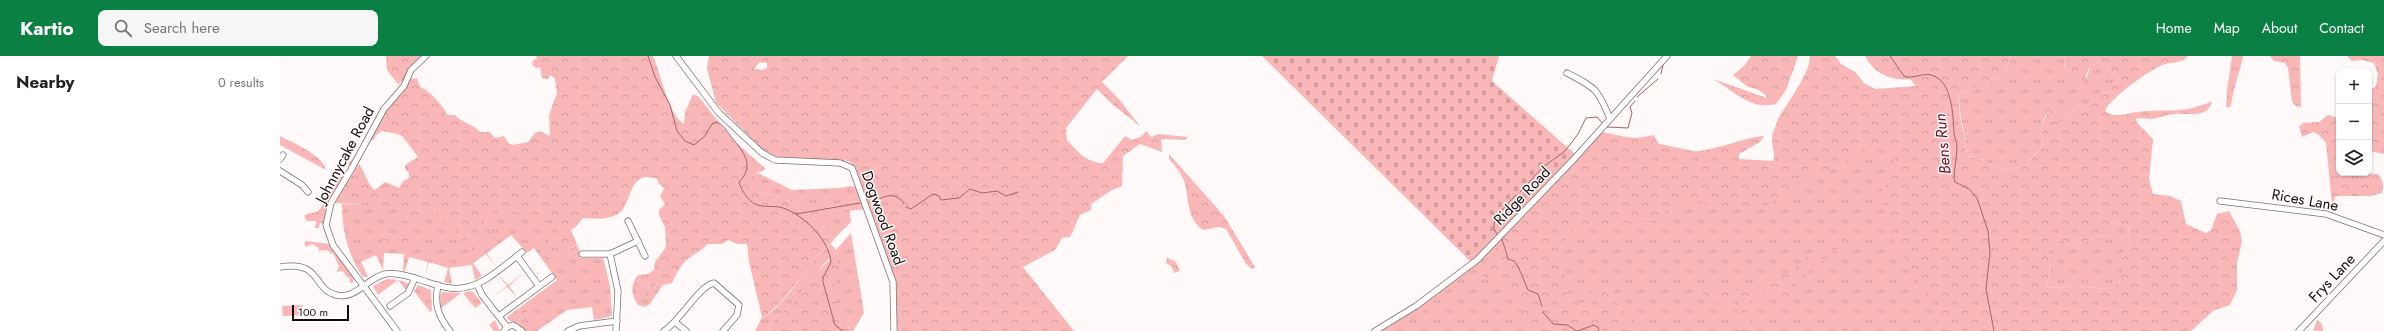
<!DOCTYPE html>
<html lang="en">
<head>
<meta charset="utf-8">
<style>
	body { margin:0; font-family:Jost,sans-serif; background:#f6f6f6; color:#222 }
	.controls { position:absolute; right:12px; top:12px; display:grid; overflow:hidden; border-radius:8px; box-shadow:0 1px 3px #0004 }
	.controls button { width:36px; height:36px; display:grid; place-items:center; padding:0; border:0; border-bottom:1px solid #e0e0e0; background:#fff; color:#222; font:20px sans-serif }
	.scale { position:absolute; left:12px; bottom:10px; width:57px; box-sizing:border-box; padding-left:4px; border:2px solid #120d0d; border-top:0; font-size:11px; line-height:14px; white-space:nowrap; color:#120d0d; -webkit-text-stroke:3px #fff9f9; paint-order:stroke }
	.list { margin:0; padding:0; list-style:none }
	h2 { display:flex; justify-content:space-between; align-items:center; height:52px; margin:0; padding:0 16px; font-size:17px }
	h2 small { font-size:13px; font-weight:400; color:#767676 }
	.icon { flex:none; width:22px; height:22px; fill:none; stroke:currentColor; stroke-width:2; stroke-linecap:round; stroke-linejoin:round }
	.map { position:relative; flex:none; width:2104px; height:275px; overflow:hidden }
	header { display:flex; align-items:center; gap:24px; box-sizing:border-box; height:56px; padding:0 20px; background:#0b8043; color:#fff }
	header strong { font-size:19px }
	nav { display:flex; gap:22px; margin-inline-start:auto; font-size:14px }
	.search { width:280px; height:36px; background:#f6f6f6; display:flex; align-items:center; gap:10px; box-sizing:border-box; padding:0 14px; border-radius:8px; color:#767676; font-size:15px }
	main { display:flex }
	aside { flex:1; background:#fff }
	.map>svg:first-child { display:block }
</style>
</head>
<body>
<header>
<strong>Kartio</strong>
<div class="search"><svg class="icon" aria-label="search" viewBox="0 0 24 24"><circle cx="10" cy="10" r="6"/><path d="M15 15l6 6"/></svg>Search here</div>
<nav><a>Home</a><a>Map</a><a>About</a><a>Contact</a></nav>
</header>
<main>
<aside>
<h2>Nearby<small>0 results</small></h2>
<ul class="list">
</ul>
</aside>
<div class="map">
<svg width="2104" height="275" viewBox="0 0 2104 275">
	<defs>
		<pattern id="grass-tufts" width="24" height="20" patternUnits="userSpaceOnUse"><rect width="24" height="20" fill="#fab7b8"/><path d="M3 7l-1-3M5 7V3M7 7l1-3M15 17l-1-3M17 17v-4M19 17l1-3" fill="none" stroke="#d59c9d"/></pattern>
		<pattern id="forest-crowns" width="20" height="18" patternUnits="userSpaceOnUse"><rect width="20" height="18" fill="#fab7b8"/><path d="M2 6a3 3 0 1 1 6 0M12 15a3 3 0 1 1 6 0" fill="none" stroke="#d59c9d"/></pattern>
		<pattern id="cemetery-stones" width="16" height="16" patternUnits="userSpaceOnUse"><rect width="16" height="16" fill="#fab7b8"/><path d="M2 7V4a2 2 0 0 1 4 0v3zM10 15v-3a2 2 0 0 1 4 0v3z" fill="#d59c9d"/></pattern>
	</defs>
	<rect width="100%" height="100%" fill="#fff9f9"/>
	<g fill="url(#grass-tufts)">
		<path d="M1730,0H1786L1784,12L1807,22L1810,10L1819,5L1839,23C1833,30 1826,37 1819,43C1807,51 1791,48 1786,64L1781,67L1775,65L1769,55C1760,66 1761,75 1763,89L1745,109L1729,114L1718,113L1703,104L1687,100C1686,78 1678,59 1679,37L1707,28L1726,15Z"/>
		<polygon points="1591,51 1727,275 1101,275 1137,253 1192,210 1322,76 1505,114"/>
		<polygon points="478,117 512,134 560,132 570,130 576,131 582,143 526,157 517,152 508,143 480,137 472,119"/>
		<path d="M62,148L284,156L299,194V202H323L330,230L332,260L314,264L312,251L287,254L257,275H245L239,268L228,264L227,261L277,224L254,192L247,197L231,179L207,197L215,210L206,198L193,207L202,220L195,224L192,209L169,212L172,228L164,226L168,212L149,206L145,221L148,206L129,201L125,215H123L124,198L104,197L103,214L96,199L81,206L88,221H83C68,199 62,175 62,148Z"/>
		<polygon points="569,152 571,166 554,183 532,159"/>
		<path d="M1837,166L1848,171L1850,183L1842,202V224L1828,233L1796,230L1764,232C1772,220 1770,210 1767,197L1779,185H1784L1793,191L1815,181L1831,179V167Z"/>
		<path d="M571,177L584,257L573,275H571C565,264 554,248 553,236C552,232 558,214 558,205L548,203L511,250L496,261L487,275H475L482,261L484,262C511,243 525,209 551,188L556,194Z"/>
		<polygon points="244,217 229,230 237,241 227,231 211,242 227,230 218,218 228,229"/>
		<path d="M358,219H360L357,230L365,226L369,228L368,233L375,234V228L383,229L369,249L365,251L358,249C351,239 350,228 358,219Z"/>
		<polygon points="107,223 119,224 129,228 126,234 118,224 98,239 93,230"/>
		<polygon points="138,229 151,234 152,255 150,256 134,235"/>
		<polygon points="192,235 202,247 195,252 183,237"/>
		<polygon points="162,236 181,237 161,252 160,240"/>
		<polygon points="215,264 220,275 214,275 209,269"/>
	</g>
	<g fill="url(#forest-crowns)" fill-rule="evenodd">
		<polygon points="106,0 142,0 131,10 123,25 118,28 107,14"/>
		<path d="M256,0H373C381,18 388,58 404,68L405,56L413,38L419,41L453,84L486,113L473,119L480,137L508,143L517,152L526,157L582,143L585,153L569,155V152L533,159L554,183L553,185L539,199L501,246L484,262L482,261L469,206L467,188H457L448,184L442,188H428C420,197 408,200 402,209C398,214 395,221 392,227L383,229L375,228L374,238L369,242L365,239L368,236L369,228L365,226L357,230L355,228L359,225V219L368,218L374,214L375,206L386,191L385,171L379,159V154L385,148L380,140L384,132L378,127L377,122C374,123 371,121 368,121C347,121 352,152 336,159C325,164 315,163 303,162L295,172L288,174V183L296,187V192L287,199H280L270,210C255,194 272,183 275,167L271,162L268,165L263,164L255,157L245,162L227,156L222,158L204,157C204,176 204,188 186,199L191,190L187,183L181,186L176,174L187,172L180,168L171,172L169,169L172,162L168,156L165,165L157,172H154L153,167L157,156L152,154L141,163L131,162L128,165H123L121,152L108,151L98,155L78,148L54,147L79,108C84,114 89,132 95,134L105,126L119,132L123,125L129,122V117L125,113V109L138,101L123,81L118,78L102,75L96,79L94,84H90L104,56L128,29L130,23L137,22L140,31C149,34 164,50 167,59H175C182,67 193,68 200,76H210L215,82L224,80L228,87L233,89L248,86L255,77L260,75L270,80L269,59L277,37L275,23L271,19L268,23L262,22L260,11L256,12L252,9L253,4L257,3Z"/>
		<path d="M429,0H848L822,26L838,42L860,70L832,48L817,33L786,72L787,84C797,95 807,107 823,107L845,80L852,84L862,80L866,75L871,81L879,78L908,81L905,84L881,83L882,96L860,88L843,100L842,130L832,134L811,148V154L800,159L790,181L782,182L775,194L743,211L794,275H617L616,227L575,110L568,105L510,103L488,99L436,47L427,12ZM480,6L487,7V12L482,14L474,13Z"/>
		<path d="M1471,0H1518L1506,34L1496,48C1471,55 1453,34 1433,23L1487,42V40L1477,33L1468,31L1453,19L1465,9Z"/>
		<path d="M1530,0H1555L1561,8L1575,16L1584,27L1595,33L1636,30L1630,23C1612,25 1594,18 1585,0H1730L1726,15L1707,28L1679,37C1677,59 1685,78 1687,100L1703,104L1718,113L1729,114L1745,109L1763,89C1761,75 1760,66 1770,55L1775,65L1781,67L1786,64C1791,48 1807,51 1818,43C1826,38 1832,30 1839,23L1819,5L1810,10L1803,27L1798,28L1784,17L1786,0H1908C1900,9 1890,5 1880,10C1867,16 1829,43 1825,55C1836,63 1846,57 1858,56C1887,52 1903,59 1932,45C1928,64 1907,56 1894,58C1886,59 1879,62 1872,63C1866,63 1861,62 1856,62L1857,67L1873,83L1869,123L1873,138L1890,140L1901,145L1906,168L1926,177L1931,174L1937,158L1949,155L1960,175L1962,185L1957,207V234L1950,249L1933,255L1911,275H1656L1657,264L1652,247L1616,188L1605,160L1600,138L1615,110L1610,94L1599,88L1584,94L1561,109L1513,128L1506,139L1488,149L1439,152L1418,145L1405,144L1389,150L1381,162L1377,165L1344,166L1294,172C1285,181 1278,198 1281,211C1283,218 1288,224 1290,232L1285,242L1311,252L1312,233H1322L1365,275H1253L1238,262L1243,250L1238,236C1226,225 1209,225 1196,217L1221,185L1322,80L1357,82L1374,79C1387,117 1458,81 1484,80L1480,86L1459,98V103L1493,105C1496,98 1492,92 1492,84C1492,78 1496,69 1498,63C1507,47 1530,18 1530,0ZM1837,166L1848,171L1850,183L1842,202V224L1828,233L1796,230L1764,232C1772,220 1770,210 1767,197L1779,185H1784L1793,191L1815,181L1831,179V167Z"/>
		<path d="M1952,0H1963C1960,17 1953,32 1951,50L1946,52L1947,34Z"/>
		<polygon points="1990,0 2020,0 2021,51 2016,50 2012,46 2008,12 2005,7 1994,5"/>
		<polygon points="2067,0 2104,0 2104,98 2089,95 2089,35 2096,30 2098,18 2094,7 2082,4 2072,5"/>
		<path d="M2048,59L2059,62V117L2098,118C2103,123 2104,130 2102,137L2090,140H2056L2052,148L2046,87L2038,78L2033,76L2022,81L2019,71L2023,67L2039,66Z"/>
		<path d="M0,80C14,88 41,97 46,114L0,89Z"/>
		<path d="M889,98L944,160L975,211L972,213L966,208L946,173L939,171L923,174C908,163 909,149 906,132C904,120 896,111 889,103Z"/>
		<path d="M75,102L76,103L45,157L47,183L42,167H40L39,172H35L36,165H27L24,160C29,155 34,159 39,154C45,146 51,136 57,126L55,121H63L68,114L69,106Z"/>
		<polygon points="211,171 226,171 228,173 219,180 211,180"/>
		<polygon points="130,177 132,190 103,188 103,183"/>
		<path d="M1564,178L1567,183L1547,203L1533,210L1507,242C1490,233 1474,233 1466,254L1474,275H1462L1455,248L1434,246L1423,241L1422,234L1445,232L1461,235L1492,224L1511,215L1526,202L1549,191Z"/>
		<polygon points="26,185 50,188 74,221 73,227 70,227 70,223 62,215 56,216 59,211 54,199 47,194 38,195 39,192 32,188 26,191 24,187"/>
		<path d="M553,200L557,201C563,216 554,221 553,234C552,242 566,266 571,275H487L496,261L511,250L528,226Z"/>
		<polygon points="887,202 895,205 900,215 894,217 892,211 886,207"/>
		<polygon points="244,251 247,256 237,263 234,258"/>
		<polygon points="1568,257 1570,275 1561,275 1558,258"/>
		<polygon points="2037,264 2042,268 2043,275 2033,275"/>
	</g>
	<polygon fill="url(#cemetery-stones)" points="982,0 1219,0 1212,25 1296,99 1191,206"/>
	<polygon fill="#fab7b8" points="23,249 23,259 3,260 2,250"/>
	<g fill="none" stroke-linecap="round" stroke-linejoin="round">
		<g stroke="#9f6769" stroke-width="1">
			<path d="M368,0L375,21L390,49L397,75L405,85L414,89L424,81L432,68L437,66C444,69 447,76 452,82C464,96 475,110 459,126C460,132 469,146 475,148C483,152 494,149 503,152C524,159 549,184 551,206L543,222V226L555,269L563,275"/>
			<path d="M1610,0L1624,20C1634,24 1644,15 1654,20C1672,27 1673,59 1674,76C1674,81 1677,86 1677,91C1677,102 1674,112 1674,122L1675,126L1689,133L1697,142L1708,175L1710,197L1706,233L1714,275"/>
			<polyline points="1381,18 1383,9"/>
			<polyline points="1357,41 1378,23"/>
			<polyline points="1327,71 1348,72 1352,57 1350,51 1355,45"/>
			<polyline points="1240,136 1263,111 1285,95 1298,78 1306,62 1317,61 1322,67"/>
			<path d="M589,146C603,144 611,132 624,147"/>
			<polyline points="626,151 631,153 653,138 659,140 661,144 679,142 690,133 702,137 717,135 726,140 738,136"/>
			<polyline points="516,158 580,147"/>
			<polyline points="1217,178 1214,173 1214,167 1221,155 1236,139"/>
			<path d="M1221,181C1224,189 1226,195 1228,203L1234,205L1238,210L1248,234L1258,238L1262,250"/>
			<polyline points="1263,256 1273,268 1287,269 1297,275 1314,269 1319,272 1318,275"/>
		</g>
		<g stroke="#7c7070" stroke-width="7">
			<g id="minor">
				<polyline points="396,0 439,57 482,97 495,104 560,107 572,112 613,226 614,275"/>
				<path d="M1287,17C1316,32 1318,33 1330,63"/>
				<polyline points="0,103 3,99"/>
				<polyline points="0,115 22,129 28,136"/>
				<polyline points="1940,145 2046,158 2104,179"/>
				<polyline points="348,165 365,200"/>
				<polyline points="302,198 330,198 358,185"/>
				<polyline points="330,198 338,235 336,275"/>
				<polyline points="237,200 259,230"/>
				<path d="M0,211C42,204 32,233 56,239C76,244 87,222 105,218C116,216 127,220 138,223C148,226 159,231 170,232C198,236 221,212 242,196"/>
				<polyline points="197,228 202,239 227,271"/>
				<path d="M158,229C154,248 158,260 170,275"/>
				<polyline points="110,250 128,237 135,222"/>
				<polyline points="219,260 272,221"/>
				<polyline points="396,267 406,275"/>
				<polyline points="117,275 53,189 46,169 51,147 72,112 104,53 124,30 131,14 146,0"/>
				<polyline points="224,275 227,271 233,269 242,275"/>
				<polyline points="288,275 299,270 337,265"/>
				<path d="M384,275C400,265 420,229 434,227L459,249L457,259L443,275"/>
				<polyline points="1095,275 1136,250 1197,204 1294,103 1387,0"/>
				<polyline points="2019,275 2104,185"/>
			</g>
		</g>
		<use href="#minor" stroke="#fff" stroke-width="5.5"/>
	</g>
	<g text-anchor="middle" stroke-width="3" stroke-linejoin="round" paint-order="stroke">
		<g font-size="15" fill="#120d0d" stroke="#fff9f9">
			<text transform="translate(65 99) rotate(-62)" y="5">Johnnycake Road</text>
			<text transform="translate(1242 140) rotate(-46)" y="5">Ridge Road</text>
			<text transform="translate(2025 144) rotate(10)" y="5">Rices Lane</text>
			<text transform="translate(603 162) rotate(70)" y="5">Dogwood Road</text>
			<text transform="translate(2052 222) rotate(-47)" y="5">Frys Lane</text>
		</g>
		<g font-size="16" font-style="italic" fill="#6f1121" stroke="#fff9f9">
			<text transform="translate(1662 88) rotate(-95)" y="6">Bens Run</text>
		</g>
	</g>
</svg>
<div class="controls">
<button>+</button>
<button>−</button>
<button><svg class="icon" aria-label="layers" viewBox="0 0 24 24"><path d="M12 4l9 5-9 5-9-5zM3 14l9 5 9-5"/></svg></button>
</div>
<div class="scale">100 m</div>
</div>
</main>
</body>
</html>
